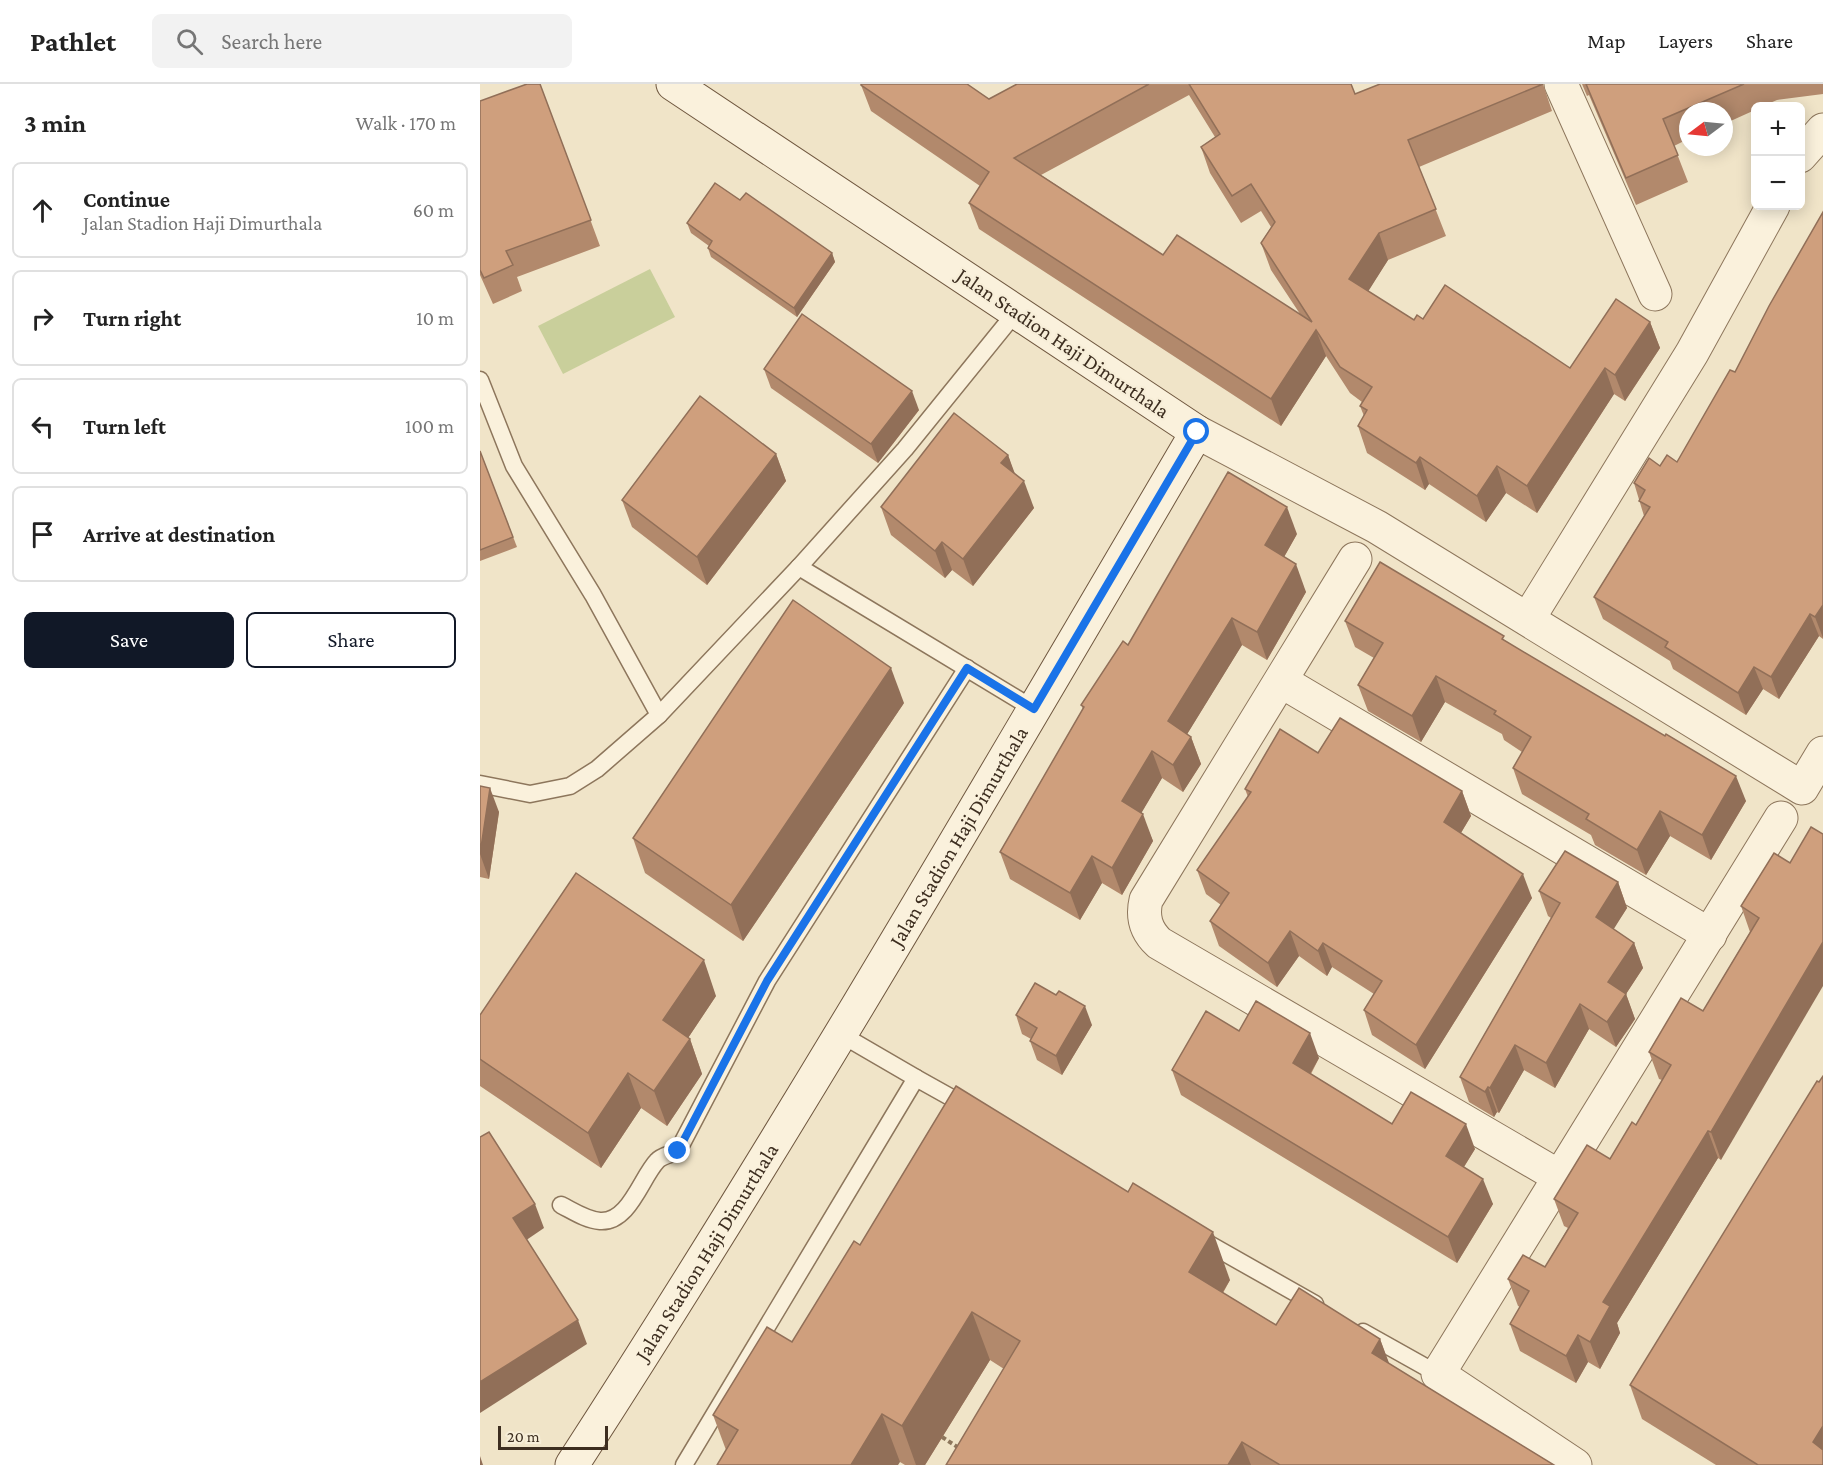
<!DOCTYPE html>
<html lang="en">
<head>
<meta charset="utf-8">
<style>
	body { margin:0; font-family:"Crimson Pro",serif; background:#f2f2f2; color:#222 }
	.controls { position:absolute; right:18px; top:18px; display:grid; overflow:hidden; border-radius:9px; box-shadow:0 3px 15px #0003 }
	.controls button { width:54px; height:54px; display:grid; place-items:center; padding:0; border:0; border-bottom:2px solid #e0e0e0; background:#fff; color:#222; font:30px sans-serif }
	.compass { position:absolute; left:1199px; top:18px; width:54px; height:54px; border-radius:50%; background:#fff; box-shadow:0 3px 15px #0003; rotate:254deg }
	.scale { position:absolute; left:18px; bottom:15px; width:110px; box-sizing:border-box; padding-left:6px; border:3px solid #3d2e20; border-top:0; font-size:16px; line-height:21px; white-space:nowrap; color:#3d2e20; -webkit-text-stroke:4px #f7eed8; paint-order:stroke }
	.stop { position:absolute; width:18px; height:18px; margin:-14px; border:4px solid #1a73e8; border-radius:50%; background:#fff }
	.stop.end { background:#1a73e8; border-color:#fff; box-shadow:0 2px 6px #0008 }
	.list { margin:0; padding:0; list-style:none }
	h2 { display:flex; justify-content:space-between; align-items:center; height:78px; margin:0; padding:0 24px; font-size:26px }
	h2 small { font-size:20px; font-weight:400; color:#767676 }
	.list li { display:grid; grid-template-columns:39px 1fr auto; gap:18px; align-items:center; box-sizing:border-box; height:96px; margin:0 12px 12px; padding:0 12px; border:2px solid #e0e0e0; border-radius:9px }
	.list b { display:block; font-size:22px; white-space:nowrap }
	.list p { margin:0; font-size:20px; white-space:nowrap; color:#767676 }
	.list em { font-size:20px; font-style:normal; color:#767676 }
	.actions { display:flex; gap:12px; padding:18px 24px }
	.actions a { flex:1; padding:14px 0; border:2px solid #111827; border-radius:9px; text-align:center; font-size:21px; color:#111827 }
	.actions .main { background:#111827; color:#fff }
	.icon { flex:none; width:33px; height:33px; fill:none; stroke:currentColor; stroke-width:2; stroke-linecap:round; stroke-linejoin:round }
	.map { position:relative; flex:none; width:1343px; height:1381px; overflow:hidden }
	header { display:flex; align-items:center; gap:36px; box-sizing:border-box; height:84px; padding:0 30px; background:#fff; border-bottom:2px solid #e0e0e0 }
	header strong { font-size:28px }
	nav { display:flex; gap:33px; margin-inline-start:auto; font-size:21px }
	.search { width:420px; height:54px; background:#f2f2f2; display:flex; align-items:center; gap:15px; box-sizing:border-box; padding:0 21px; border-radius:9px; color:#767676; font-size:22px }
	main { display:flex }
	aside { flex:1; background:#fff }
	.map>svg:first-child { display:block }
</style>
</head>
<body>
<header>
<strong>Pathlet</strong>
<div class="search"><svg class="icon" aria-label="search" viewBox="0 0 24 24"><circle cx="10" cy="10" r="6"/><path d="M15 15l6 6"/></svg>Search here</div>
<nav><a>Map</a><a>Layers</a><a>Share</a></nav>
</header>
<main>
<aside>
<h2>3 min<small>Walk · 170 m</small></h2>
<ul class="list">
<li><svg class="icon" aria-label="ahead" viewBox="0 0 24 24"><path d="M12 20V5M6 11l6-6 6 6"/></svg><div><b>Continue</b><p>Jalan Stadion Haji Dimurthala</p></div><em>60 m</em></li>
<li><svg class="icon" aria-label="right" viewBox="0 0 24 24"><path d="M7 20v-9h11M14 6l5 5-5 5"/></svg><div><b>Turn right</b></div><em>10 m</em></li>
<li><svg class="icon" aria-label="left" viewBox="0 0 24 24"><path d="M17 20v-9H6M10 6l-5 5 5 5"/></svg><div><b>Turn left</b></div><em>100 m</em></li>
<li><svg class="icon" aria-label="arrive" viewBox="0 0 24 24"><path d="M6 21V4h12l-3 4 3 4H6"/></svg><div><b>Arrive at destination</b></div></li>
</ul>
<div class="actions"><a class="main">Save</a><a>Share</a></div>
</aside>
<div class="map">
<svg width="1343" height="1381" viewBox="0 0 1343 1381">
	<rect width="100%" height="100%" fill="#f0e4c8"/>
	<polygon fill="#c9cf9b" points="170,185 195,233 83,290 58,242"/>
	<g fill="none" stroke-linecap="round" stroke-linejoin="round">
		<g stroke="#8d765c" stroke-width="19">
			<g id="lane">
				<polyline points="0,296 34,382 113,511 179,631"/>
				<polyline points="319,483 554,625"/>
				<polyline points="0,700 50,710 90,702 117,685 179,631 319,483 425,365 536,228"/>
				<polyline points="362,951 436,994"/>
				<path d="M81,1121C93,1127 106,1136 120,1137C149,1139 161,1094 177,1077C181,1072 192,1070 198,1067L287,897L487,584"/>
				<polyline points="722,1156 835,1220"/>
				<polyline points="883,1248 958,1290"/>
				<polyline points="204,1381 436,994 488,1023"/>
			</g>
		</g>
		<g stroke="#8d765c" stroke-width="35">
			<g id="street">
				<polyline points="1081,0 1175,210"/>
				<polyline points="1320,72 1343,46"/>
				<polyline points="717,348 897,443 1322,704 1343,669"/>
				<path d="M875,475L666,816C662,833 666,847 679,859L1080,1093"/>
				<polyline points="1048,535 1212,269 1293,122"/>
				<polyline points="801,597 1230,851"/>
				<polyline points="1095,1381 958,1290 1301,734"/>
			</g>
		</g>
		<g stroke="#6f573f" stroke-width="35">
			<g id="secondary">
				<path id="s1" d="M92,1381C311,1043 513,695 717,348L193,0"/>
			</g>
		</g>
		<polyline stroke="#8d765c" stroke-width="4" stroke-dasharray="4.5 3" stroke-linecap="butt" points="462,1353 479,1364"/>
		<use href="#lane" stroke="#faf1dc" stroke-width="16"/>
		<use href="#street" stroke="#faf1dc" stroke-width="33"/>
		<use href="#secondary" stroke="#faf1dc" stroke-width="33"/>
	</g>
	<g fill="#b2896c" fill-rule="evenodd">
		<polygon points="60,0 120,162 37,193 42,207 13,220 0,191 0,17"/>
		<path d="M537,0H871L875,10L1063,0L1072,27L939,83L966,152L908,176L888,207L934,236L943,235L1090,284L1170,238L1180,264L1145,317L1134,310L1057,429L1026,409L1006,438L949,400L945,406L887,369L878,342L884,332L880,322L882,318L870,309L846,272L801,342L499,145L489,119L500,102L391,27L381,1L509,15ZM709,11L735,53L721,63L730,89L761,139L781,127L791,143L781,159L791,186L820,230L683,171L561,91Z"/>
		<polygon points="1102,0 1343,0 1343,10 1297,16 1283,22 1275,22 1275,26 1244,40 1244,27 1208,27 1208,55 1194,62 1208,98 1156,121 1109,11 1107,12"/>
		<polygon points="260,116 352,169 355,178 317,233 231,173 228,164 229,162 211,149 207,139"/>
		<polygon points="1343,128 1343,555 1339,552 1299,615 1283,605 1266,631 1193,585 1190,577 1123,535 1114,513 1164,432 1154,399 1180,382 1197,378 1255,288"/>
		<polygon points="284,285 439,326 398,379 291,304"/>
		<polygon points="0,367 37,463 0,477"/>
		<polygon points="296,370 306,397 227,501 152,443 142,416"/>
		<polygon points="528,371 534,389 554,424 493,502 472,486 465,494 411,451 401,423"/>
		<polygon points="817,450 804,473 826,508 787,576 762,561 707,650 711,653 721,680 703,708 682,694 661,729 673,757 642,811 622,799 600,836 530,795 520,768 603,625 601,621 648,561"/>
		<polygon points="865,537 1026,557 1266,717 1231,776 1190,752 1166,791 1115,761 1111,751 1042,710 1033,684 1042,668 1024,656 1022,650 965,618 941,658 888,627 878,601 894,574 875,563"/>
		<polygon points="424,619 263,857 165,789 153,754"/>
		<polygon points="838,669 982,707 991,732 981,749 1052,814 945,985 892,951 884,926 894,910 852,883 847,892 819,872 797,903 739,862 730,837 741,821 726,810 717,786 768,713 765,705"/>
		<polygon points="0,702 19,728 9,795 0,793"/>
		<polygon points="1294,769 1241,1076 1238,1074 1137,1239 1140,1249 1120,1285 1108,1278 1096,1299 1040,1267 1030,1240 1040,1223 1038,1222 1028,1195 1065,1183 1088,1144 1084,1142 1074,1115 1130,1075 1156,1041 1182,996 1179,995 1169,968 1223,927 1270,848 1261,822"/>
		<polygon points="1138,798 1147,824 1133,845 1154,859 1163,884 1146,910 1155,935 1136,963 1109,945 1075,1004 1044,986 1019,1029 1017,1028 1014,1033 989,1018 980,993 1071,834 1068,832 1059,807"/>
		<polygon points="236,912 208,954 210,955 222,990 187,1042 161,1024 121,1084 0,1002 0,931"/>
		<polygon points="536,931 612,941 582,991 557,976 550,957 551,955 542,950"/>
		<polygon points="759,947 839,974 831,990 912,1040 995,1065 984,1083 1013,1120 977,1179 701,1011 692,986"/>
		<polygon points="380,1161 750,1196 743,1209 796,1241 900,1255 909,1280 1074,1381 466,1381 524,1285 510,1276 445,1381 425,1381 420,1378 246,1366 233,1331 312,1258"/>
		<polygon points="1150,1301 1343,1381 1236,1381 1162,1335"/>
	</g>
	<g fill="#916f58">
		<polygon points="899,149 908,176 879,222 869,195"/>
		<polygon points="352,169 355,178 317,233 314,224"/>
		<polygon points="1170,238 1180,264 1145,317 1135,291"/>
		<polygon points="836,246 846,272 801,342 791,315"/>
		<polygon points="1125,284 1134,310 1057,429 1047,402"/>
		<polygon points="432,307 439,326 398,379 391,360"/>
		<polygon points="296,370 306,397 227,501 217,473"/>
		<polygon points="528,371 538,398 521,379"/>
		<polygon points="940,373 949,400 945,406 936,379"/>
		<polygon points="1017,382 1026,409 1006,438 997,412"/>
		<polygon points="544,397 554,424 493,502 483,475"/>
		<polygon points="807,423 817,450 795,489 785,461"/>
		<polygon points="462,458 472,486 465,494 455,467"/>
		<polygon points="816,480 826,508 787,576 777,548"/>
		<polygon points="1343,521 1343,554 1335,533"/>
		<polygon points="1330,530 1339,552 1299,615 1291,593"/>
		<polygon points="752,534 762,561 698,665 688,637"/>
		<polygon points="1274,583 1283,605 1266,631 1258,609"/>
		<polygon points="411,584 424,619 263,857 251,821"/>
		<polygon points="956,592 965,618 941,658 932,632"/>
		<polygon points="711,653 721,680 703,708 693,681"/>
		<polygon points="672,667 682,694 652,745 642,717"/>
		<polygon points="1256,692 1266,717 1231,776 1222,751"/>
		<polygon points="10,704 19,728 9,795 0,770"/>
		<polygon points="982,707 991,732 973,762 964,738"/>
		<polygon points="1180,727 1190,752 1166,791 1157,766"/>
		<polygon points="663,730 673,757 642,811 632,784"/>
		<polygon points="612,772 622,799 600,836 590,809"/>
		<polygon points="1043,790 1052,814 945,985 936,961"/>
		<polygon points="1138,798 1147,824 1125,859 1116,833"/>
		<polygon points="810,847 819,872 797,903 788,879"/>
		<polygon points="1343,858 1343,902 1241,1076 1231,1048"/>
		<polygon points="843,859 852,883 847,892 838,867"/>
		<polygon points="1154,859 1163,884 1146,910 1155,935 1136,963 1127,938 1128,898"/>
		<polygon points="224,876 236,912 196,972 183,936"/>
		<polygon points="1100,920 1109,945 1075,1004 1066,979"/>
		<polygon points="605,922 612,941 582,991 576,972"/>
		<polygon points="830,949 839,974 822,1004 813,979"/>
		<polygon points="210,955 222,990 187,1042 174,1007"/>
		<polygon points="1035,961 1044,986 1019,1029 1010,1004"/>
		<polygon points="148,989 161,1024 121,1084 108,1049"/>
		<polygon points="1008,1003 1017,1028 1014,1033 1005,1008"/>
		<polygon points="986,1040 995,1065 975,1097 966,1072"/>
		<polygon points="1228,1047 1238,1074 1137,1239 1140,1249 1120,1285 1110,1258 1123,1218"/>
		<polygon points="1003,1095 1013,1120 977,1179 968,1153"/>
		<polygon points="55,1120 64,1144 42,1159 33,1134"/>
		<polygon points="733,1148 750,1196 726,1236 709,1188"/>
		<polygon points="492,1228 510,1276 445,1381 436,1381 422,1342"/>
		<polygon points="98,1236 107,1260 0,1329 0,1298"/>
		<polygon points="1098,1251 1108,1278 1096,1299 1086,1272"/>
		<polygon points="900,1255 918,1303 892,1269"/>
		<polygon points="402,1330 420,1378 418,1381 371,1381"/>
		<polygon points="1343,1342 1343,1381 1333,1358"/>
		<polygon points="762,1358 771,1381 748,1381"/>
		<polygon points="0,1372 3,1381 0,1381"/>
	</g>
	<g fill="#cf9f7d" stroke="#916f58" stroke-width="1.5">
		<polygon points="47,0 60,0 111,136 26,167 33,181 4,194 0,186 0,17"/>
		<polygon points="381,0 487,0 509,15 537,0 669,0 534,74 683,171 697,151 832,238 781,159 795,138 771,100 752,112 721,63 740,50 709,0 871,0 875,10 900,0 1063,0 928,56 956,125 899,149 869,195 934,236 937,231 943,235 965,201 1090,284 1136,215 1170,238 1135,291 1125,284 1047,402 1017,382 997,412 940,373 936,379 878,342 887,326 880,322 892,303 860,283 836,246 791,315 489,119 509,88 381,1"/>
		<polygon points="1106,0 1264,0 1183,35 1198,71 1146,94"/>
		<polygon points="235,99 260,116 266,109 352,169 314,224 228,164 232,157 207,139"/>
		<polygon points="1343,128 1343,521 1335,533 1330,530 1291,593 1274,583 1258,609 1185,563 1188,558 1114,513 1170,423 1159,417 1165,406 1154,399 1169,374 1180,382 1187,371 1197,378 1250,286 1255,288 1289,222"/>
		<polygon points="322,230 432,307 391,360 284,285"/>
		<polygon points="220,312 296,370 217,473 142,416"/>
		<polygon points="474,329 528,371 521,379 544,397 483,475 462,458 455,467 401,423"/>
		<polygon points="0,367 33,453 0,466"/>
		<polygon points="748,388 807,423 785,461 816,480 777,548 752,534 688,637 711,653 693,681 672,667 642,717 663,730 632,784 612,772 590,809 520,768 604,623 601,621 643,557 648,561"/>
		<polygon points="900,478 1024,552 1022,555 1185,652 1186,650 1256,692 1222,751 1180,727 1157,766 1106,735 1109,730 1033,684 1051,653 1014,630 1016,627 956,592 932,632 878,601 903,559 865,537"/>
		<polygon points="313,516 411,584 251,821 153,754"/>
		<polygon points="860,634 982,707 964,738 1043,790 936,961 884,926 902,897 843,859 838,867 810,847 788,879 730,837 749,809 717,786 771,708 765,705 800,645 838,669"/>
		<polygon points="0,702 10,704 0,770"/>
		<polygon points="1331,743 1343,750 1343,858 1231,1048 1228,1047 1123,1218 1130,1222 1110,1258 1098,1251 1086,1272 1030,1240 1049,1207 1028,1195 1043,1171 1065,1183 1098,1129 1074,1115 1107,1061 1130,1075 1152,1038 1156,1041 1191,981 1169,968 1201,914 1223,927 1279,834 1261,822 1294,769 1310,779"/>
		<polygon points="1085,767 1138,798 1116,833 1154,859 1128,898 1146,910 1127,938 1100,920 1066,979 1035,961 1010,1004 1008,1003 1005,1008 980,993 1080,819 1059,807"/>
		<polygon points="96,789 224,876 183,936 210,955 174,1007 148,989 108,1049 0,975 0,931"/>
		<polygon points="555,899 576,911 579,907 605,922 576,972 550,957 557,944 536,931"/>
		<polygon points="776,917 830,949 813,979 912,1040 931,1008 986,1040 966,1072 1003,1095 968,1153 692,986 726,927 759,947"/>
		<polygon points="1343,992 1343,1342 1333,1358 1343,1366 1343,1381 1278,1381 1150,1301 1337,997 1339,998"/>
		<polygon points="476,1002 648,1108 653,1099 733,1148 709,1188 796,1241 819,1204 900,1255 892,1269 1074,1381 800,1381 762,1358 748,1381 466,1381 540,1257 492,1228 422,1342 402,1330 371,1381 237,1381 258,1346 233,1331 287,1243 312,1258 374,1157 380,1161"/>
		<polygon points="9,1048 55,1120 33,1134 98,1236 0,1298 0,1053"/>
	</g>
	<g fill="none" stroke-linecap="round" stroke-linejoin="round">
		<polyline stroke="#1a73e8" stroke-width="8" points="198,1067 287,897 487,584 554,625 717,348"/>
	</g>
	<g text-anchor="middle" stroke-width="4.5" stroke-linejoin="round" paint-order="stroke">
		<g font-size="21" fill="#3d2e20" stroke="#f7eed8">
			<text transform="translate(583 259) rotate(34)" y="7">Jalan Stadion Haji Dimurthala</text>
			<text dy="7" stroke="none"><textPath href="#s1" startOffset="738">Jalan Stadion Haji Dimurthala</textPath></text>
			<text dy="7" stroke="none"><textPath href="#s1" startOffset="252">Jalan Stadion Haji Dimurthala</textPath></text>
		</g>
	</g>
</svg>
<div class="controls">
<button>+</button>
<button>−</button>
</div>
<svg class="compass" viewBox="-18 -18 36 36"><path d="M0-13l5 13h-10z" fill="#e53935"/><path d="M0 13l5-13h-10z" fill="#767676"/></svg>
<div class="scale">20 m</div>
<div class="stop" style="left:717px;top:348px"></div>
<div class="stop end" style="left:198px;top:1067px"></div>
</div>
</main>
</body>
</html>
